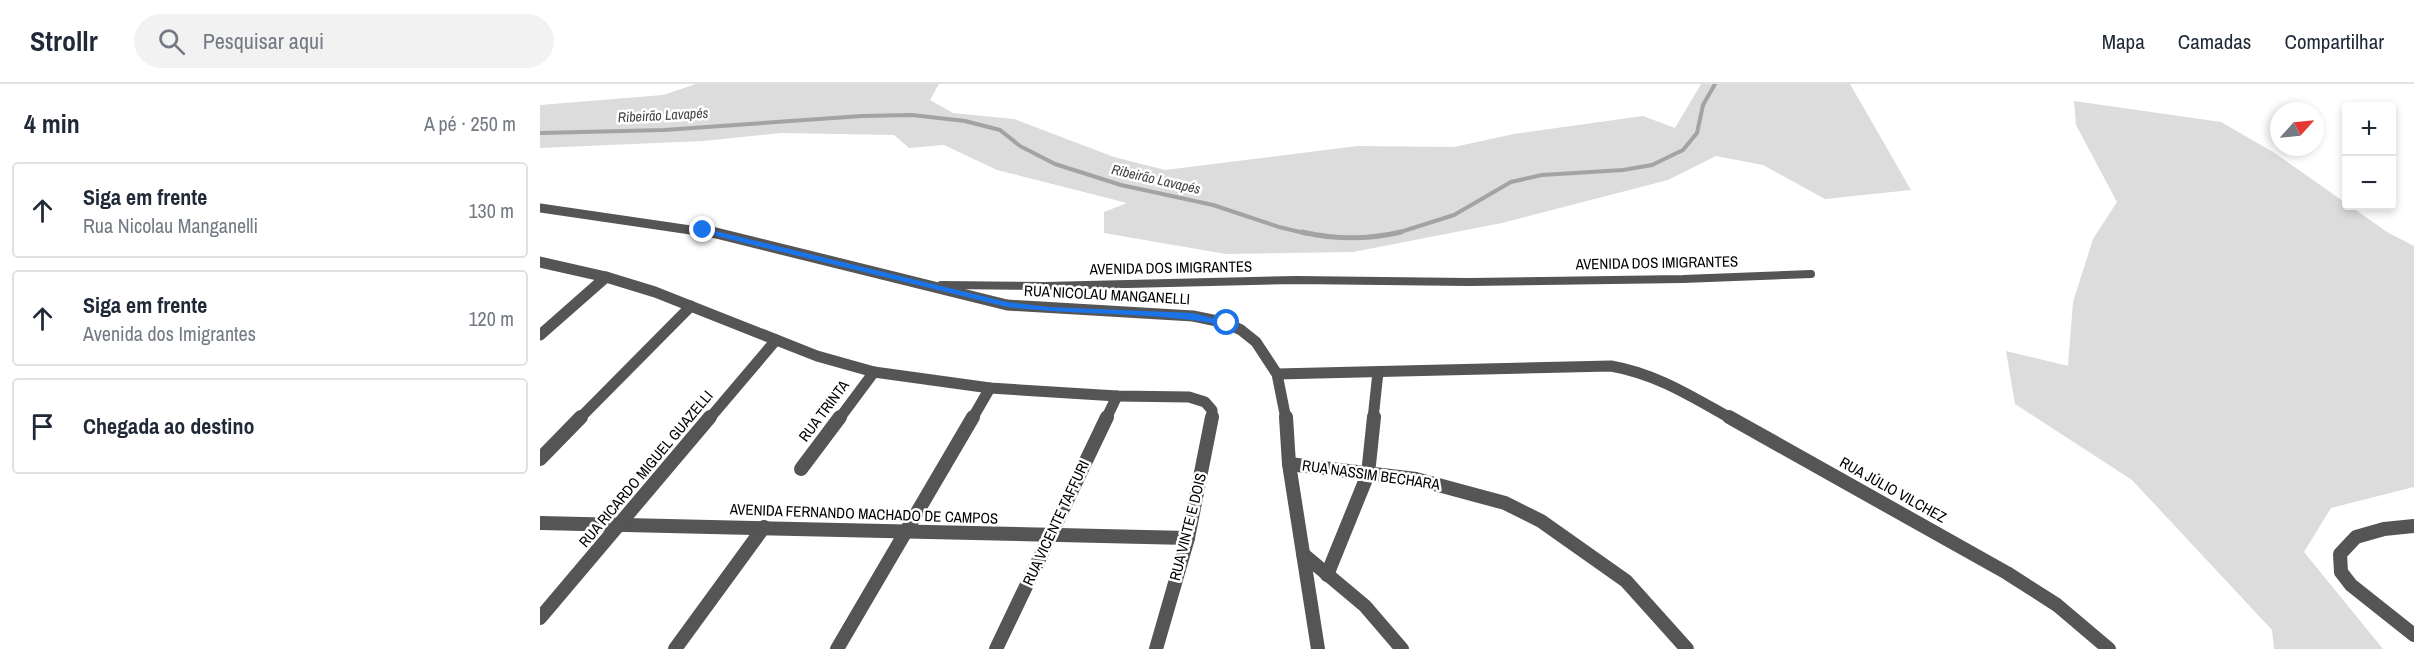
<!DOCTYPE html>
<html lang="pt">
<head>
<meta charset="utf-8">
<style>
	body { margin:0; font-family:"Archivo Narrow",sans-serif; background:#f2f2f3; color:#1f2937 }
	.controls { position:absolute; right:18px; top:18px; display:grid; overflow:hidden; border-radius:6px; box-shadow:0 3px 9px #0003 }
	.controls button { width:54px; height:54px; display:grid; place-items:center; padding:0; border:0; border-bottom:2px solid #e0e1e3; background:#fff; color:#1f2937; font:30px sans-serif }
	.compass { position:absolute; left:1730px; top:18px; width:54px; height:54px; border-radius:50%; background:#fff; box-shadow:0 3px 9px #0003; rotate:63deg }
	.stop { position:absolute; width:18px; height:18px; margin:-14px; border:4px solid #1a73e8; border-radius:50%; background:#fff }
	.stop.end { background:#1a73e8; border-color:#fff; box-shadow:0 2px 6px #0008 }
	.list { margin:0; padding:0; list-style:none }
	h2 { display:flex; justify-content:space-between; align-items:center; height:78px; margin:0; padding:0 24px; font-size:26px }
	h2 small { font-size:20px; font-weight:400; color:#747a83 }
	.list li { display:grid; grid-template-columns:39px 1fr auto; gap:18px; align-items:center; box-sizing:border-box; height:96px; margin:0 12px 12px; padding:0 12px; border:2px solid #e0e1e3; border-radius:6px }
	.list b { display:block; font-size:22px; white-space:nowrap }
	.list p { margin:0; font-size:20px; white-space:nowrap; color:#747a83 }
	.list em { font-size:20px; font-style:normal; color:#747a83 }
	.icon { flex:none; width:33px; height:33px; fill:none; stroke:currentColor; stroke-width:2; stroke-linecap:round; stroke-linejoin:round }
	.map { position:relative; flex:none; width:1874px; height:565px; overflow:hidden }
	header { display:flex; align-items:center; gap:36px; box-sizing:border-box; height:84px; padding:0 30px; background:#fff; border-bottom:2px solid #e0e1e3 }
	header strong { font-size:28px }
	nav { display:flex; gap:33px; margin-inline-start:auto; font-size:21px }
	.search { width:420px; height:54px; background:#f2f2f3; display:flex; align-items:center; gap:15px; box-sizing:border-box; padding:0 21px; border-radius:33px; color:#747a83; font-size:22px }
	main { display:flex }
	aside { flex:1; background:#fff }
	.map>svg:first-child { display:block }
</style>
</head>
<body>
<header>
<strong>Strollr</strong>
<div class="search"><svg class="icon" aria-label="search" viewBox="0 0 24 24"><circle cx="10" cy="10" r="6"/><path d="M15 15l6 6"/></svg>Pesquisar aqui</div>
<nav><a>Mapa</a><a>Camadas</a><a>Compartilhar</a></nav>
</header>
<main>
<aside>
<h2>4 min<small>A pé · 250 m</small></h2>
<ul class="list">
<li><svg class="icon" aria-label="ahead" viewBox="0 0 24 24"><path d="M12 20V5M6 11l6-6 6 6"/></svg><div><b>Siga em frente</b><p>Rua Nicolau Manganelli</p></div><em>130 m</em></li>
<li><svg class="icon" aria-label="ahead" viewBox="0 0 24 24"><path d="M12 20V5M6 11l6-6 6 6"/></svg><div><b>Siga em frente</b><p>Avenida dos Imigrantes</p></div><em>120 m</em></li>
<li><svg class="icon" aria-label="arrive" viewBox="0 0 24 24"><path d="M6 21V4h12l-3 4 3 4H6"/></svg><div><b>Chegada ao destino</b></div></li>
</ul>
</aside>
<div class="map">
<svg width="1874" height="565" viewBox="0 0 1874 565">
	<rect width="100%" height="100%" fill="#fff"/>
	<g fill="#dcdcdc">
		<polygon points="156,0 399,0 390,16 413,29 474,35 574,73 625,86 817,62 914,63 974,50 1103,32 1135,44 1161,0 1310,0 1371,106 1285,115 1223,81 1176,72 1128,96 962,139 813,168 686,170 564,149 564,128 587,119 457,86 404,61 369,64 354,51 241,49 163,57 0,64 0,21 123,11"/>
		<polygon points="1534,17 1681,38 1733,68 1847,148 1874,162 1874,403 1791,424 1764,468 1843,565 1734,565 1732,546 1592,396 1475,320 1466,267 1528,282 1533,218 1553,155 1577,118 1536,41"/>
	</g>
	<g fill="none" stroke-linecap="round" stroke-linejoin="round">
		<g stroke="#a3a3a3" stroke-width="4">
			<polyline points="0,49 124,46 322,32 372,31 425,37 460,46 480,62 515,80 581,101 673,121 739,143 768,150"/>
			<polyline points="854,150 914,131 971,98 1002,91 1083,86 1112,81 1143,66 1157,49 1163,21 1175,0"/>
		</g>
		<path stroke="#a3a3a3" stroke-width="5" d="M762,148C796,156 827,156 861,148"/>
		<polyline stroke="#555" stroke-width="8" points="401,201 505,202 756,196 929,198 1143,195 1271,190"/>
		<g stroke="#555" stroke-width="11">
			<polyline points="0,178 66,193 115,208 277,272 334,288 450,304 577,312 649,313 665,318 672,326 672,335"/>
			<polyline points="0,251 66,193"/>
			<path d="M737,290L1071,282C1117,290 1152,313 1192,335"/>
			<polyline points="39,335 151,222"/>
			<polyline points="169,335 236,256"/>
			<polyline points="299,335 334,288"/>
			<polyline points="432,335 450,304"/>
			<polyline points="566,335 577,312"/>
			<polyline points="833,335 838,288"/>
		</g>
		<g stroke="#555" stroke-width="14">
			<polyline points="1189,333 1467,489 1517,521 1569,565"/>
			<polyline points="0,375 41,333"/>
			<polyline points="749,380 876,395 965,419 1001,437 1086,497 1147,565"/>
			<polyline points="261,385 300,333"/>
			<polyline points="0,439 648,454"/>
			<polyline points="1874,442 1844,445 1816,453 1800,470 1801,488 1811,501 1874,551"/>
			<polyline points="763,470 825,522 862,565"/>
			<polyline points="787,491 828,390 834,333"/>
			<polyline points="0,534 170,333"/>
			<polyline points="135,565 224,443"/>
			<polyline points="297,565 433,333"/>
			<polyline points="456,565 567,333"/>
			<polyline points="616,565 648,454 672,333"/>
		</g>
		<polyline stroke="#555" stroke-width="9" points="0,124 178,150"/>
		<polyline stroke="#555" stroke-width="11" points="172,148 467,221 653,232 687,239 701,246 716,258 737,290 746,335"/>
		<polyline stroke="#555" stroke-width="14" points="746,333 749,380 778,565"/>
	</g>
	<path fill="#1a73e8" d="M163,144L467,218L509,223L653,229L692,239L687,242C615,227 540,232 467,223L160,148V144Z"/>
	<g text-anchor="middle" stroke-width="5" stroke-linejoin="round" paint-order="stroke">
		<g font-size="14" font-style="italic" fill="#444" stroke="#fff">
			<text transform="translate(123 31) rotate(-3)" y="5">Ribeirão Lavapés</text>
			<text transform="translate(616 95) rotate(13)" y="5">Ribeirão Lavapés</text>
		</g>
		<g font-size="15" fill="#000" stroke="#fff">
			<text transform="translate(1117 179) rotate(-1)" y="5">AVENIDA DOS IMIGRANTES</text>
			<text transform="translate(631 184) rotate(-1)" y="5">AVENIDA DOS IMIGRANTES</text>
			<text transform="translate(567 211) rotate(3)" y="5">RUA NICOLAU MANGANELLI</text>
			<text transform="translate(284 327) rotate(-53)" y="5">RUA TRINTA</text>
			<text transform="translate(106 385) rotate(-50)" y="5">RUA RICARDO MIGUEL GUAZELLI</text>
			<text transform="translate(831 391) rotate(8)" y="5">RUA NASSIM BECHARA</text>
			<text transform="translate(1353 406) rotate(29)" y="5">RUA JÚLIO VILCHEZ</text>
			<text transform="translate(324 430) rotate(2)" y="5">AVENIDA FERNANDO MACHADO DE CAMPOS</text>
			<text transform="translate(516 439) rotate(-65)" y="5">RUA VICENTE TAFFURI</text>
			<text transform="translate(648 443) rotate(-76)" y="5">RUA VINTE E DOIS</text>
		</g>
	</g>
</svg>
<div class="controls">
<button>+</button>
<button>−</button>
</div>
<svg class="compass" viewBox="-18 -18 36 36"><path d="M0-13l5 13h-10z" fill="#e53935"/><path d="M0 13l5-13h-10z" fill="#747a83"/></svg>
<div class="stop" style="left:687px;top:239px"></div>
<div class="stop end" style="left:163px;top:146px"></div>
</div>
</main>
</body>
</html>
